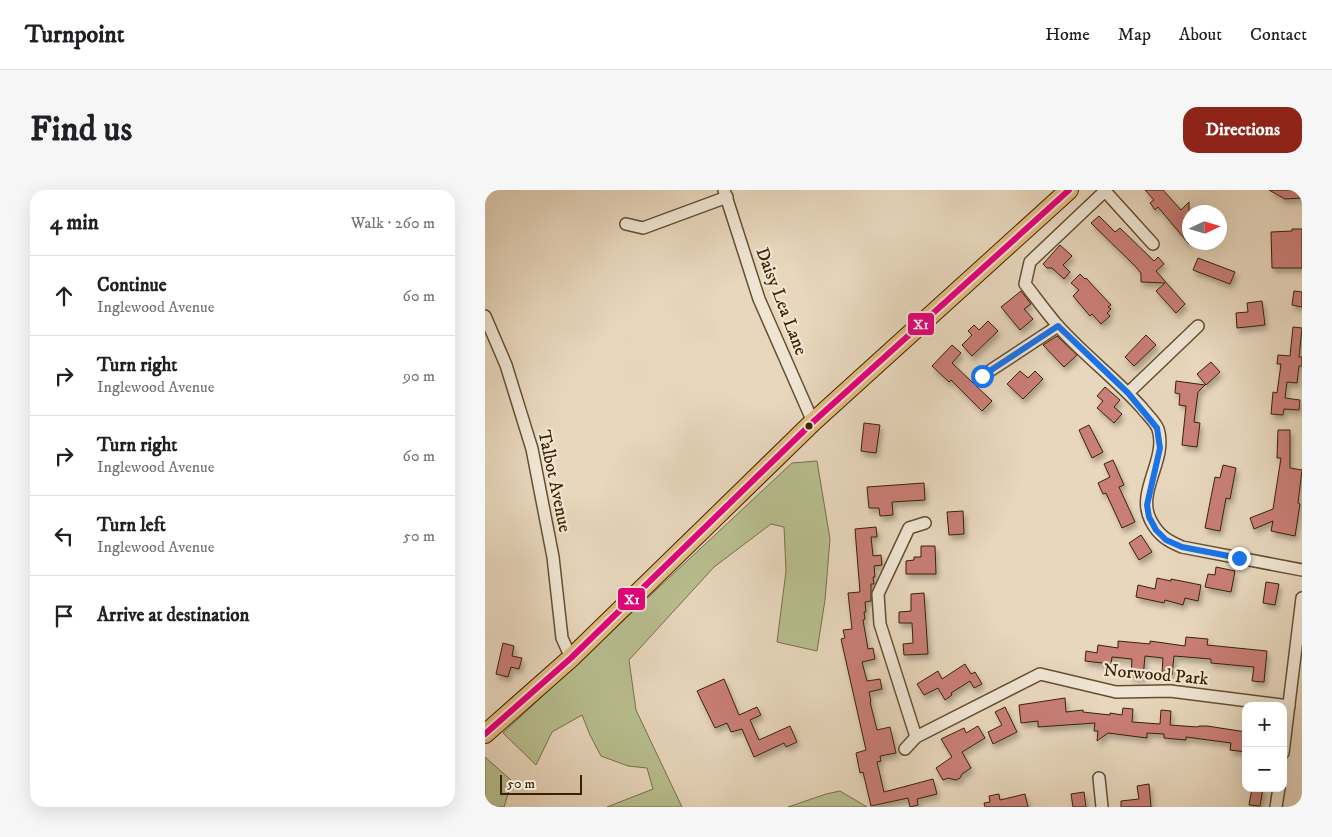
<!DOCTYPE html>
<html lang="en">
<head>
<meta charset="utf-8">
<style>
	body { margin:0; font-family:"IM FELL DW Pica",serif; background:#f6f6f6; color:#202124 }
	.controls { position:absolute; right:15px; bottom:15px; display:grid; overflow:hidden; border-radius:10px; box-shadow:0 5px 20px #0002 }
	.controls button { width:45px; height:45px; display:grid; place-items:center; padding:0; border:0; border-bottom:1px solid #e0e0e0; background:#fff; color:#202124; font:25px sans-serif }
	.compass { position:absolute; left:697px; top:15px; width:45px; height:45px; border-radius:50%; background:#fff; box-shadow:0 5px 20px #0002; rotate:86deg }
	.scale { position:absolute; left:15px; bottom:12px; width:82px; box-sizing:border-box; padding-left:5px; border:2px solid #382201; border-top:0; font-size:14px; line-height:18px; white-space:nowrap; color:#382201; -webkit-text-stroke:4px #f0e5d4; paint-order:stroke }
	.stop { position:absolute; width:15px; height:15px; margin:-11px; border:4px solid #1a73e8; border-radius:50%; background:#fff }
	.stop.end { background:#1a73e8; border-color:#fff; box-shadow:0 1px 5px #0008 }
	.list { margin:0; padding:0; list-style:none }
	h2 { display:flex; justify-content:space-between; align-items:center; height:65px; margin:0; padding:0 20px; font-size:21px }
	h2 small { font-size:16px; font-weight:400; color:#757577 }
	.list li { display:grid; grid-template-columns:32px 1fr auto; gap:15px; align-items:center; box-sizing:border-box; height:80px; padding:0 20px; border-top:1px solid #e0e0e0 }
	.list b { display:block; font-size:19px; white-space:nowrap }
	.list p { margin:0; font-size:16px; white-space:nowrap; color:#757577 }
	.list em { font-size:16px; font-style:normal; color:#757577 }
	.icon { flex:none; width:28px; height:28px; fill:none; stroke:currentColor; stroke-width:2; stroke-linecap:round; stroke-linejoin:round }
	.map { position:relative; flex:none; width:817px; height:617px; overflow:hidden; border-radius:15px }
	header { display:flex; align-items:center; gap:30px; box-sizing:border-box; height:70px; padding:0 25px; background:#fff; border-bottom:1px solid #e0e0e0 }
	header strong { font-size:24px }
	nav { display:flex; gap:28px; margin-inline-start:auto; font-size:18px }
	.intro { display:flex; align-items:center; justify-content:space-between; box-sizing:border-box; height:120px; padding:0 30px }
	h1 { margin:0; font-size:35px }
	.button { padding:12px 22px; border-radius:15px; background:#8f2418; color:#fff; font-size:18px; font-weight:700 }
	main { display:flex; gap:30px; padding:0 30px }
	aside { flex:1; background:#fff; border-radius:15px; box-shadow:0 5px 20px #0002 }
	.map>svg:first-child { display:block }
</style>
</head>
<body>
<header>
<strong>Turnpoint</strong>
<nav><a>Home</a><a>Map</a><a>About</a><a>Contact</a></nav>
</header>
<div class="intro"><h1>Find us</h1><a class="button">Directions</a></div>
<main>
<aside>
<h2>4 min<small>Walk · 260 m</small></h2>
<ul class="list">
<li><svg class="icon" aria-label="ahead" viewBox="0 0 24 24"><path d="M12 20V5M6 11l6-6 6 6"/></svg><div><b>Continue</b><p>Inglewood Avenue</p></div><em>60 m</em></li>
<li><svg class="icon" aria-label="right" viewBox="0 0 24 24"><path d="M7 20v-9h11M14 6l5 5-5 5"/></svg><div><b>Turn right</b><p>Inglewood Avenue</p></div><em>90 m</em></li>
<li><svg class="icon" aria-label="right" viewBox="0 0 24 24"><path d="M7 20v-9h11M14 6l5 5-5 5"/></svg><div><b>Turn right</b><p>Inglewood Avenue</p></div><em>60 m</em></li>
<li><svg class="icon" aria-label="left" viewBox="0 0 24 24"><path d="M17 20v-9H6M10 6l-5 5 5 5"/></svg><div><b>Turn left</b><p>Inglewood Avenue</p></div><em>50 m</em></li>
<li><svg class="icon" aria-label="arrive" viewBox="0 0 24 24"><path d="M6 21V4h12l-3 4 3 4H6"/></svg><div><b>Arrive at destination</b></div></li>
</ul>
</aside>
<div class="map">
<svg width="817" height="617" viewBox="0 0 817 617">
	<defs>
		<filter id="shadow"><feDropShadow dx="2.5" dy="4.5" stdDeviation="2.5" flood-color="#0004"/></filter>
	</defs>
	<rect width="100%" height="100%" fill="#e8d7bd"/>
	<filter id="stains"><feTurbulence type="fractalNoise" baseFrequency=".004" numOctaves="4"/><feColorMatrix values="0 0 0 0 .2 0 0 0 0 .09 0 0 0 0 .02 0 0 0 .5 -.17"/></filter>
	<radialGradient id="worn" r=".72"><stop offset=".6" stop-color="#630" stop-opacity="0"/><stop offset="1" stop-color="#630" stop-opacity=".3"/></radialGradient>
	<g fill="#b8be8f" stroke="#787048">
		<polygon points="332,271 345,349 340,410 332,461 292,452 301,381 299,337 286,334 229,377 144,470 151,520 197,617 122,617 168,599 162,578 143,576 116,566 105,545 97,525 67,542 51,575 18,543 307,273"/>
		<polygon points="0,567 27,591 19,617 0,617"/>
		<polygon points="355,601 382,617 303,617 341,604"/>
	</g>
	<g fill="#c97e76" stroke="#382201" filter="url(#shadow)">
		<polygon points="660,0 678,0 696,20 704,12 704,54 673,17 670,20 665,13 669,10"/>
		<polygon points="784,0 817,0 817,8 800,9"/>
		<polygon points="614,26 630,42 635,38 669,71 673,67 679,74 671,81 700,114 691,123 671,101 680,93 656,92 656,83 650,76 606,33"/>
		<polygon points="807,39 817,39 817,78 787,78 786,42 807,41"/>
		<polygon points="575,55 587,66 578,75 585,82 579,89 567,78 562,78 558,74"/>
		<polygon points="713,68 750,82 745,94 708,80"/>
		<polygon points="595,84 600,89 601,88 626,115 623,117 626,119 622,123 625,126 616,134 607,124 605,126 588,106 594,100 586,93"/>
		<polygon points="536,101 546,114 539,119 548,129 535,140 516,117"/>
		<polygon points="809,101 817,102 817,117 807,115"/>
		<polygon points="777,111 780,135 752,138 751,123 763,122 762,113"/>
		<polygon points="503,131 513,141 487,166 477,155 487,145 483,141 489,135 494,140"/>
		<polygon points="808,137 817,138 814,167 817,167 817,176 814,176 812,193 802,192 800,208 815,210 814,220 799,219 798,225 786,224 788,202 792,203 796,174 792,174 793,165 805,166"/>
		<polygon points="661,145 671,155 649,176 640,167"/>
		<polygon points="572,146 592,165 579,177 558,155"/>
		<polygon points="467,155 476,163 467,173 507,211 497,221 466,190 464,192 447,176"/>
		<polygon points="726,172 735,182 721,195 712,184"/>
		<polygon points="535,181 543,188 550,181 558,189 538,209 522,194"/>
		<polygon points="691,191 720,195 713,202 709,232 715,233 712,257 697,255 701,216 694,215 695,204 690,203"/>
		<polygon points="620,197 635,210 629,217 637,224 629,233 612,218 618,211 612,206"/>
		<polygon points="379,233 395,235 391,263 376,261"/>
		<polygon points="604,235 618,262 607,268 594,240"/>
		<polygon points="793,240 805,240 805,278 817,280 813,313 815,314 810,346 786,341 788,331 769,339 765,328 788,319 796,268 792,268"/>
		<polygon points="628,270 639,295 634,297 650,332 637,338 621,303 618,304 613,293 625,287 619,274"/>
		<polygon points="738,275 751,278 745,309 741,308 735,341 720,338 730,287 735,288"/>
		<polygon points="439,293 440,310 407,312 408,325 395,326 394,318 384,318 382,297"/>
		<polygon points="478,321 479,344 464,345 462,322"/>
		<polygon points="391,337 392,347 386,347 388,366 396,365 397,375 389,376 390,387 388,387 389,394 386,394 386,411 380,412 381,422 379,422 380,429 378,430 383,459 388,458 390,469 377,472 382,491 395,489 397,499 384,502 386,512 385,512 392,540 405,537 411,563 395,566 396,571 392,572 399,602 448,589 452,604 432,609 433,615 425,617 423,608 386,616 378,582 375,583 371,563 381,560 356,449 360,448 358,440 367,439 363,403 375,402 370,339"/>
		<polygon points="656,345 667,362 654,370 644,353"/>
		<polygon points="436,356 450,356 451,384 421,384 421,371 429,370 429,367 436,367"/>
		<polygon points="731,377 750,381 746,402 720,397 723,384 730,385"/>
		<polygon points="672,388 686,391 686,389 716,395 713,411 700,408 698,415 680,410 679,413 651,407 653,395 670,399"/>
		<polygon points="781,392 794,394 790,415 778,413"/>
		<polygon points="439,403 443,464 419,465 418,454 428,453 427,433 414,433 414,422 426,421 426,404"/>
		<polygon points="701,447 723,449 722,455 782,461 779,492 767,491 769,477 726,473 726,469 689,466 687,485 677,483 678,468 660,466 658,488 646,487 647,469 627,467 626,474 600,471 601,461 612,463 613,455 633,458 633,451 665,454 665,451 700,456"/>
		<polygon points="18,453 29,456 27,466 37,468 34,479 26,477 23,487 11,484"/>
		<polygon points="480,474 486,484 490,482 497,494 489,498 485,491 466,503 467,505 460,510 453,498 439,505 432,494 453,481 457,489"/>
		<polygon points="239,489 254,525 272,517 276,525 265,530 274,550 305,536 312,552 301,557 299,553 269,567 257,539 246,542 242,533 230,538 212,501"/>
		<polygon points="580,508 581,522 598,520 598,522 625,525 625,523 637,525 638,518 648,519 647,532 675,534 676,520 686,521 685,535 713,537 714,536 722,536 761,542 761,562 745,560 746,553 701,547 701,550 679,548 679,544 662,543 662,548 623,543 612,551 613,541 609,541 610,533 553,537 553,531 536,533 534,515"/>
		<polygon points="520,517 532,542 508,554 503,542 517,535 510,522"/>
		<polygon points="493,536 500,548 477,562 486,578 477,584 475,588 471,590 463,588 458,590 451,578 467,567 456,549 479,538 481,543"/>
		<polygon points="664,594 666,617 636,617 636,611 654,609 652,596"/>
		<polygon points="767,598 778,598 775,616 764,615"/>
		<polygon points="599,602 601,617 588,617 586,604"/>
		<polygon points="514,604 515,610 540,604 543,617 500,617 499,613 505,612 504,606"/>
	</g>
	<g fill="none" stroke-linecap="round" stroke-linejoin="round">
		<g stroke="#644f30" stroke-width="14">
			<g id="minor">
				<polyline points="239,0 274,109 328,232"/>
				<path d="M621,0L545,72L540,94C551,108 561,122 573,136C599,165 631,189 657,218C662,225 670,231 673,239C683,270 650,302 666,331C674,346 683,351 697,357L817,380"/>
				<polyline points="620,1 668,54"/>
				<polyline points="141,34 158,38 242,7"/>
				<polyline points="0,126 21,175 47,259 68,367 77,448 86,468"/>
				<polyline points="497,186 573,136"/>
				<polyline points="643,203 713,136"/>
				<polyline points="440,333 424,338 393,404 395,434 431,547 555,484 631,502 685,501 804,516"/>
				<polyline points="420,559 431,547"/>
				<polyline points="798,563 817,408"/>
				<polyline points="614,588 617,617"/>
				<polyline points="791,617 794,598"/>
			</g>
		</g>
		<g stroke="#382201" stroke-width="20">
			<polyline id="highway" points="0,544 86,468 328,232 584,0"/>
		</g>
		<use href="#minor" stroke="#f0e5d4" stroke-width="11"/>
		<use href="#highway" stroke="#e4bc7e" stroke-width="18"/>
		<g stroke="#f0e5d4" stroke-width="10">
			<polyline id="bus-1" points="0,544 86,468 328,232 584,0"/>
		</g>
		<use href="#bus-1" stroke="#e5007d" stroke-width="6"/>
	</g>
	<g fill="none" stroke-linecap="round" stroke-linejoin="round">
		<polyline stroke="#1a73e8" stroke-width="6" points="497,186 573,136 643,203 672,238 675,258 662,315 664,327 671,340 681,350 697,357 754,368"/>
	</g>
	<circle fill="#382201" stroke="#f0e5d4" stroke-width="2" cx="324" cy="236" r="4.5"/>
	<g text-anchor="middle" stroke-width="4.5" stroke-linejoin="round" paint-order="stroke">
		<g font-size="18" fill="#382201" stroke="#f0e5d4">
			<text transform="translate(297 111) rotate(69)" y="6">Daisy Lea Lane</text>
			<text transform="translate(70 291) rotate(78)" y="6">Talbot Avenue</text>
			<text transform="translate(671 484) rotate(5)" y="6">Norwood Park</text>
		</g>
	</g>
	<g stroke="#f0e5d4" stroke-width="2">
		<rect x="422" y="122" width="28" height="24" rx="5" fill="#e5007d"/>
		<rect x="132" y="397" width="29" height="24" rx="5" fill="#e5007d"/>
	</g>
	<g font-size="14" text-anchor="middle" font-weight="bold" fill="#fff">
		<text x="436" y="139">X1</text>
		<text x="147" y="414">X1</text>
	</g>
	<rect width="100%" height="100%" filter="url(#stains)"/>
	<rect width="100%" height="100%" fill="url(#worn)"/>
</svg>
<div class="controls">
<button>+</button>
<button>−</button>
</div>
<svg class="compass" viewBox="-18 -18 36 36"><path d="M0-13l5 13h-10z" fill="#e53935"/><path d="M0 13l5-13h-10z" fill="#757577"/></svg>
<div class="scale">50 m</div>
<div class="stop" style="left:497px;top:186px"></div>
<div class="stop end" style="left:754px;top:368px"></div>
</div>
</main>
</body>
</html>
